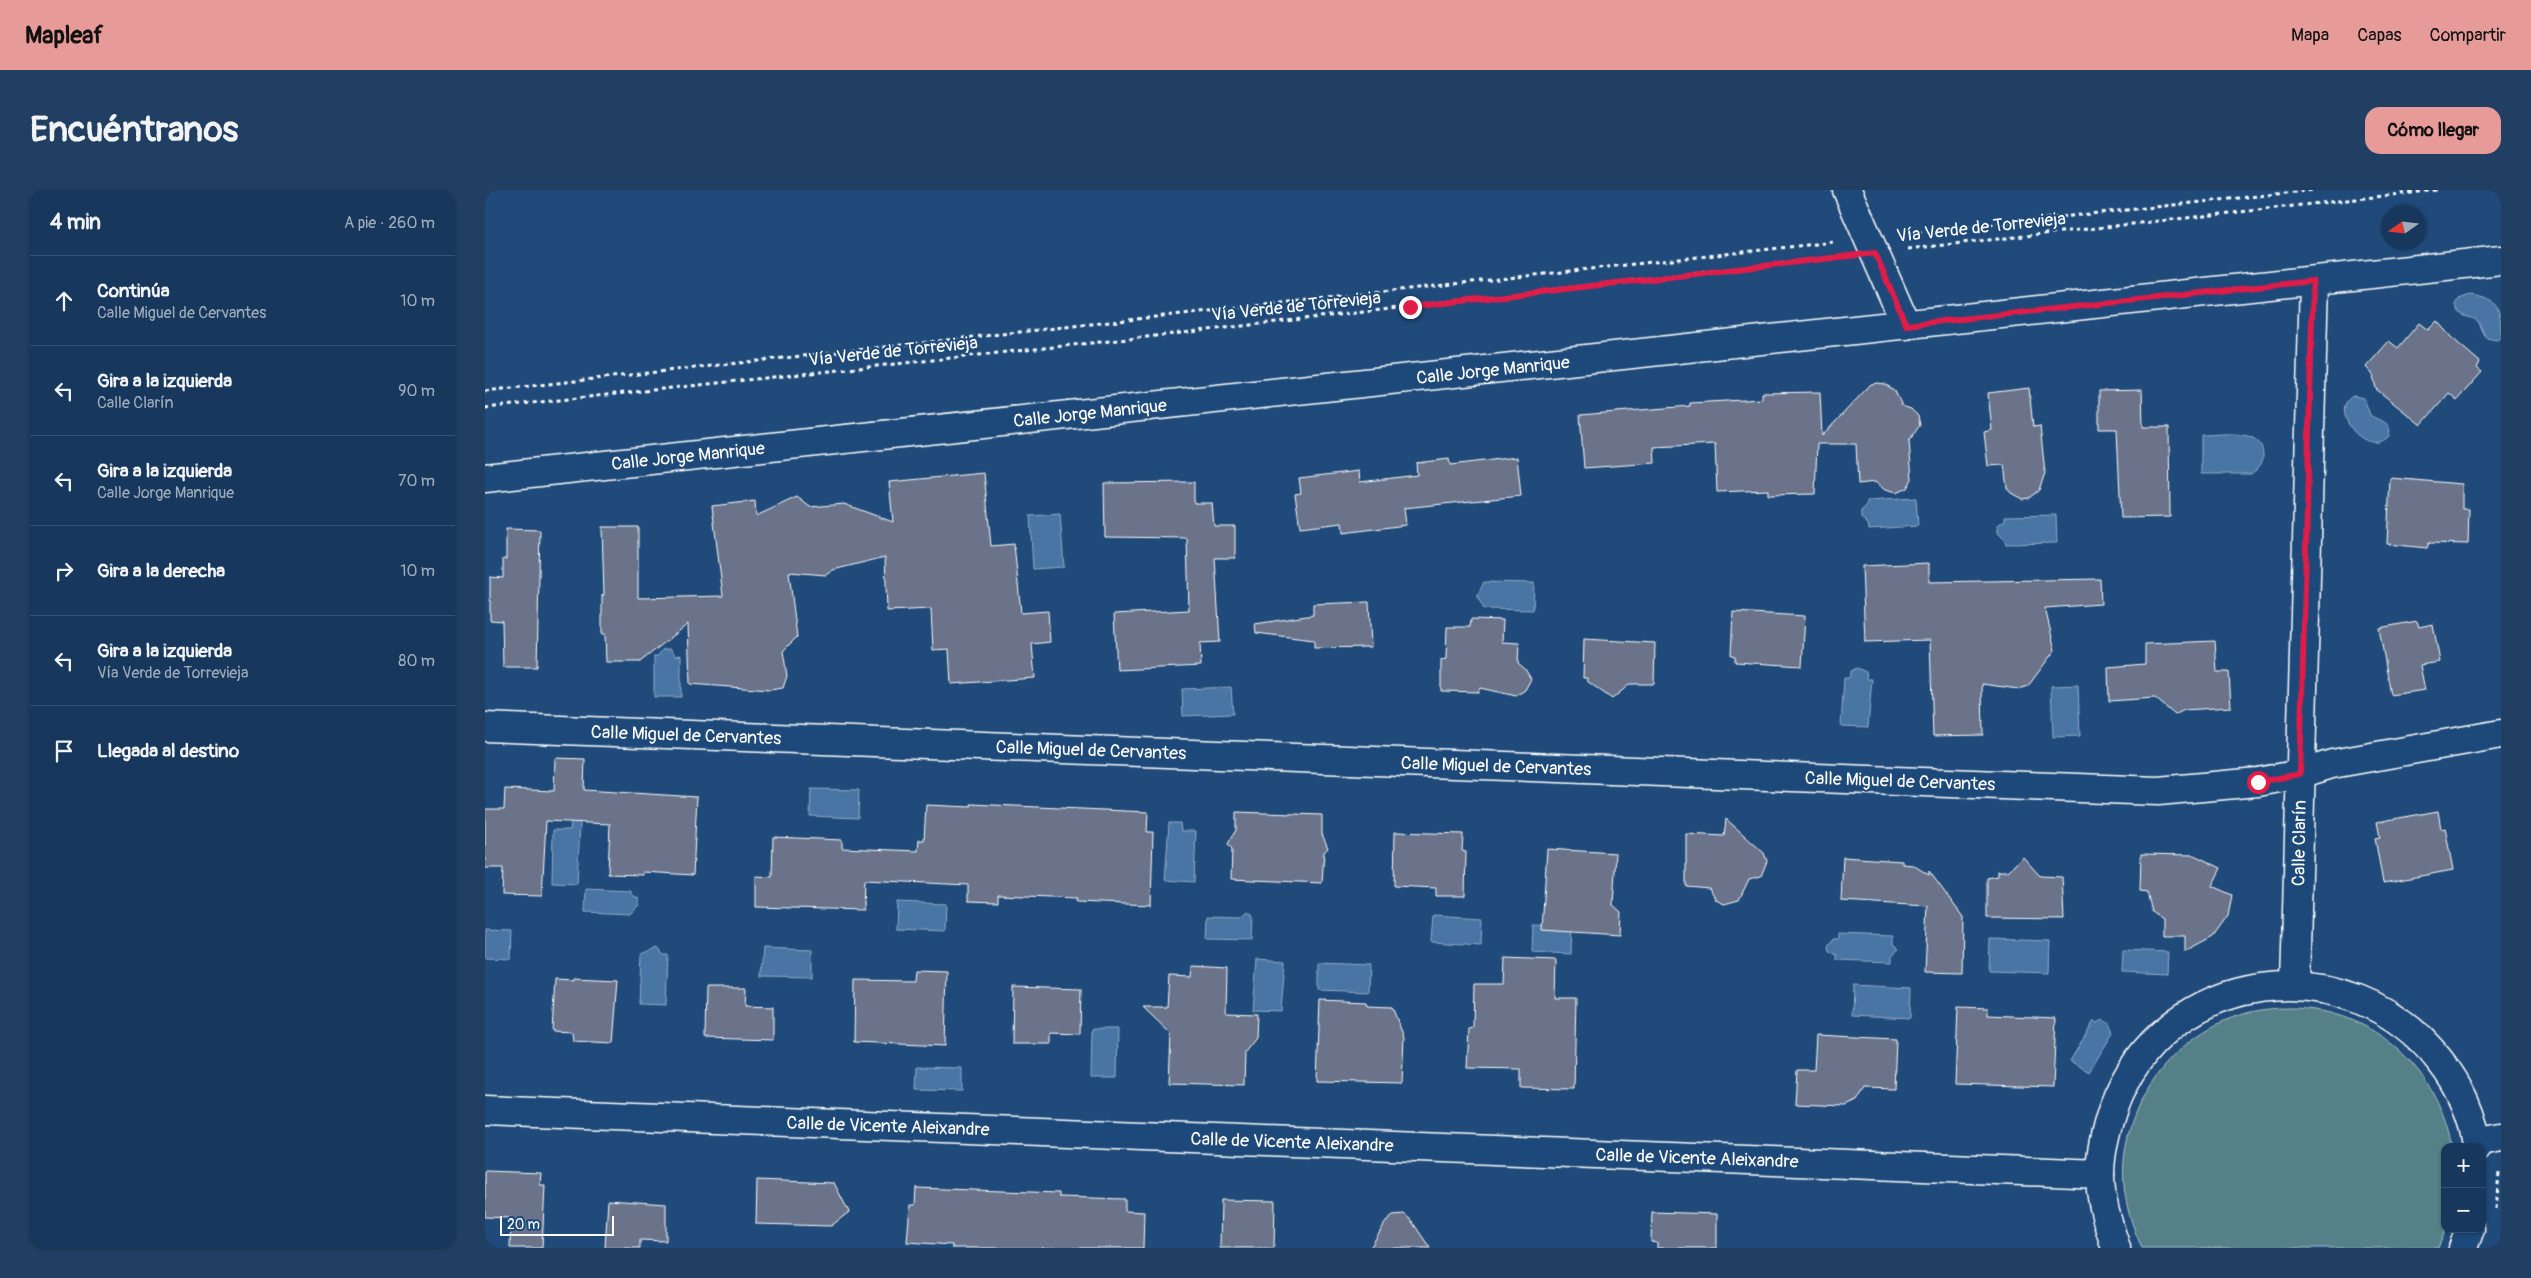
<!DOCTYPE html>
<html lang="es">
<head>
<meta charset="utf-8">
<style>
	body { margin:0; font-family:Pangolin,sans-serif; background:#203f62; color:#f1f3f6 }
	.controls { position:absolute; right:15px; bottom:15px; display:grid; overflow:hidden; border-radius:10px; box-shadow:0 1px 4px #0004 }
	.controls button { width:45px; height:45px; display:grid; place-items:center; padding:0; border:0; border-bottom:1px solid #365272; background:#17385c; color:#f1f3f6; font:25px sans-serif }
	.compass { position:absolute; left:1896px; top:15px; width:45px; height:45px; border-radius:50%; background:#17385c; box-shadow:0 1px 4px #0004; rotate:256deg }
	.scale { position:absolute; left:15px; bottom:12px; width:114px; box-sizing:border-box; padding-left:5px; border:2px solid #fff; border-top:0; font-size:14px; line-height:18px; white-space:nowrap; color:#fff; -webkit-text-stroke:4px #1f4a7a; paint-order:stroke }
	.stop { position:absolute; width:15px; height:15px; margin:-11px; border:4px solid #e11d48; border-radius:50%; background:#fff }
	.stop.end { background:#e11d48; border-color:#fff; box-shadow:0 1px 5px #0008 }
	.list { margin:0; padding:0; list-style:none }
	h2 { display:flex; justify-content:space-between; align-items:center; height:65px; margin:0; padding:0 20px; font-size:21px }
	h2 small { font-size:16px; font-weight:400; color:#9eacbb }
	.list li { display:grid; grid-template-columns:32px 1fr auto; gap:15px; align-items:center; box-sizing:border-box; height:90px; padding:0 20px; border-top:1px solid #365272 }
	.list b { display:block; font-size:19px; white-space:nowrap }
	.list p { margin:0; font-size:16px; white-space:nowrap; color:#9eacbb }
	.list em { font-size:16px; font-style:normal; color:#9eacbb }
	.icon { flex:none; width:28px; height:28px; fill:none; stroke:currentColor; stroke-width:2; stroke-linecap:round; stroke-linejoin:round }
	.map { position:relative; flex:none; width:2016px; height:1058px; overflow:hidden; border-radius:15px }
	header { display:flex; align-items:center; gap:30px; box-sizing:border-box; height:70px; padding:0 25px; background:#e69b98; color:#111 }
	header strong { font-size:24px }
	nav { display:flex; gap:28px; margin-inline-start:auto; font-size:18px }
	.intro { display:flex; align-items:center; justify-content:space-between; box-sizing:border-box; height:120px; padding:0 30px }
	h1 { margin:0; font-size:35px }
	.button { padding:12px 22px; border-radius:15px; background:#e69b98; color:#111; font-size:18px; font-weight:700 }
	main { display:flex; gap:30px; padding:0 30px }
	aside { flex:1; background:#17385c; border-radius:15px; box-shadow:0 1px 4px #0004 }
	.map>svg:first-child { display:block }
</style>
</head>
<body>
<header>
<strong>Mapleaf</strong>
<nav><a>Mapa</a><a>Capas</a><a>Compartir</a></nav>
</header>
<div class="intro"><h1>Encuéntranos</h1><a class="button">Cómo llegar</a></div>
<main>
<aside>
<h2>4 min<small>A pie · 260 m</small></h2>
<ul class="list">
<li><svg class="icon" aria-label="ahead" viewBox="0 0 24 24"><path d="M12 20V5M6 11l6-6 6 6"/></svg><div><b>Continúa</b><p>Calle Miguel de Cervantes</p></div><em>10 m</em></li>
<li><svg class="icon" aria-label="left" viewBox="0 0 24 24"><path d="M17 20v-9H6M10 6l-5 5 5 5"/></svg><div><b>Gira a la izquierda</b><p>Calle Clarín</p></div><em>90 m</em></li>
<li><svg class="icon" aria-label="left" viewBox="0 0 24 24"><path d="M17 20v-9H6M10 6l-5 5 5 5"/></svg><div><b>Gira a la izquierda</b><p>Calle Jorge Manrique</p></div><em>70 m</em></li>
<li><svg class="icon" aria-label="right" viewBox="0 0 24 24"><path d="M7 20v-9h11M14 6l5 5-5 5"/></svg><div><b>Gira a la derecha</b></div><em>10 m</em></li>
<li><svg class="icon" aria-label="left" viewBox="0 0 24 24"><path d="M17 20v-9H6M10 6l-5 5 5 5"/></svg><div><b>Gira a la izquierda</b><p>Vía Verde de Torrevieja</p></div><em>80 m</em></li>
<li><svg class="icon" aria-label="arrive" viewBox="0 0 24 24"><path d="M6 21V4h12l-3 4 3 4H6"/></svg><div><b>Llegada al destino</b></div></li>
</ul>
</aside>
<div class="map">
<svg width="2016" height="1058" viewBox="0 0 2016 1058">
	<rect width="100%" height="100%" fill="#1f4a7a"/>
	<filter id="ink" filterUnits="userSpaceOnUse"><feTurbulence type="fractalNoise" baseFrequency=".02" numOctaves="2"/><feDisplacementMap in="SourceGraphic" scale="10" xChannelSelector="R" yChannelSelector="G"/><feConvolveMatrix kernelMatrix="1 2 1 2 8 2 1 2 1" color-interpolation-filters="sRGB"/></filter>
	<g filter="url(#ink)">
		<path fill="#578087" stroke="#abc0c3" d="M1811,818C1822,819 1834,820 1845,823C1909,839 1956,893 1967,957H1960L1961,1039L1953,1058H1657C1648,1038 1641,1018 1639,996C1632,913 1695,833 1776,820C1787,818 1799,818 1811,818Z"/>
		<g fill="#4975a4" stroke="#92acc8">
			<path d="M1985,105C2015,109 2016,120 2016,147L2012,150L2001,148L1993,131C1983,125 1975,129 1971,115L1974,109Z"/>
			<path d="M1868,206L1879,208L1885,225C1894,232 1908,230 1904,246C1881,270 1842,219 1868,206Z"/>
			<path d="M1716,245C1735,245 1777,237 1778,264C1779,273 1773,279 1766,284H1716Z"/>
			<polygon points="1431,308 1433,336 1384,339 1383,334 1376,328 1376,321 1382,315 1382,311"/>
			<polygon points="575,324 579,377 548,379 545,326"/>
			<polygon points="1571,325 1572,353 1521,354 1520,350 1513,343 1513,335 1520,330 1520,326"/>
			<polygon points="999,392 1049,393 1048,420 999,419 992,406"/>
			<polygon points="178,459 186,459 191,466 196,465 196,507 169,507 169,466 173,466"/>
			<polygon points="1372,478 1381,482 1382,489 1387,489 1383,537 1356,536 1359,488 1364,488 1366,481"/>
			<polygon points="1593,495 1595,546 1568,547 1566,496"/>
			<polygon points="746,497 748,524 698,526 697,499"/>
			<polygon points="326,599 374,600 373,628 325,626"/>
			<polygon points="88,630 94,631 95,635 92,694 67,693 68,640 85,640 86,632"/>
			<polygon points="684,633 695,633 696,641 711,641 709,692 680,690"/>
			<polygon points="101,699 146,701 146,704 154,709 154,715 145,724 100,722"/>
			<polygon points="412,712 461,714 460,741 411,739"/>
			<polygon points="763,721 768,725 767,750 722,749 723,726 756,727"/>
			<polygon points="948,725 997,728 996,755 946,752"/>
			<polygon points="1048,735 1087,736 1086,764 1047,762"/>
			<polygon points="0,740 27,741 26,769 0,768"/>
			<polygon points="1353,744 1408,746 1408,754 1414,759 1407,765 1407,772 1352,770 1352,765 1344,761 1343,756 1348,749 1353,749"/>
			<polygon points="1505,749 1565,751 1564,783 1504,781"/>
			<polygon points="173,758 178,765 183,765 181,815 154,814 156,764"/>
			<polygon points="278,758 327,760 327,787 276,786"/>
			<polygon points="1638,760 1683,762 1682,784 1637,782"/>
			<polygon points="772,769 800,771 796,821 768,820"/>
			<polygon points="834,773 884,775 883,802 834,800"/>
			<polygon points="1368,795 1426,798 1425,828 1367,825"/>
			<polygon points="1617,830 1624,833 1628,843 1604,882 1585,871 1609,831 1612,833"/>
			<polygon points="607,839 633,839 632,888 606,888"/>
			<polygon points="432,877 477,878 477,901 431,900"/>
		</g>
		<g fill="#6a738a" stroke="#fff">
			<polygon points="1952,131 1967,148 1995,172 1992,178 1997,182 1972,210 1964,203 1936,235 1891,199 1888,185 1881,177 1904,151 1913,158 1934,133 1943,140"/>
			<polygon points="1393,193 1400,194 1410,201 1417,216 1426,219 1433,226 1435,235 1424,251 1427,289 1422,298 1411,303 1400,300 1390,292 1373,294 1371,254 1332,254 1330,304 1283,305 1283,300 1232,302 1230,254 1169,257 1170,273 1099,278 1095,225 1205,216 1205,213 1277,209 1277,203 1335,202 1337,246 1386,194"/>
			<polygon points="1544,198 1548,237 1555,236 1560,283 1554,300 1544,308 1537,309 1526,303 1522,298 1519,275 1503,276 1499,242 1507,240 1503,203"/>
			<polygon points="1657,200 1658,237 1684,237 1685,327 1636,328 1632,239 1614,239 1614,201"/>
			<polygon points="1032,267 1036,306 919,318 921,335 858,343 857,333 815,338 810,304 816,303 814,288 874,281 875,292 932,285 931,273 964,269 965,275"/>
			<polygon points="499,283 506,356 529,354 536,423 563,421 565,452 547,454 550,488 466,494 464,459 448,460 446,419 402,421 400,367 348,380 341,385 304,382 312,447 298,461 302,486 298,498 285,500 205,494 203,434 155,472 121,472 120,444 117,444 117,405 119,405 117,337 153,337 153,408 238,406 227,316 270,311 271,326 312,307 325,317 359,314 408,332 404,292"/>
			<polygon points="1905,288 1977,294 1977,319 1984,319 1983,354 1944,353 1942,358 1902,354"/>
			<polygon points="709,292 709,313 727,313 729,336 750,336 750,368 730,368 735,452 715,453 716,476 632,480 629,424 704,420 702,348 620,347 619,293"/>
			<polygon points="21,339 55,340 52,477 18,477 17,431 5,430 5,387 18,388 18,369 21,369"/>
			<polygon points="1444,373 1444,392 1615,389 1616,414 1560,418 1570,460 1543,496 1533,499 1497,494 1498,545 1448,546 1445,450 1380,452 1377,376"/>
			<polygon points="884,412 886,457 829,458 829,450 771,443 770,434 828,425 828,414"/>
			<polygon points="1248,422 1320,426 1317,476 1250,472 1250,466 1246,465"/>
			<polygon points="986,429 1018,430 1017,452 1034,453 1033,473 1040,479 1046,489 1040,500 1031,506 995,498 993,502 956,501 956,470 961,469 962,437 985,437"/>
			<polygon points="1932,431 1934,437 1948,434 1955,472 1935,475 1940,500 1906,505 1894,438"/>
			<polygon points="1099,449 1170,453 1169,494 1145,494 1127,509 1102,491 1102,488 1098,488"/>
			<polygon points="1730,451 1732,482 1744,482 1746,517 1699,520 1690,525 1670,508 1624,511 1623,477 1660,474 1660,454"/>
			<polygon points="70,568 100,569 99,600 212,607 208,685 158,682 158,685 123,684 125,634 61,631 57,706 17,705 18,678 0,678 0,619 19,619 20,599 69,601"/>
			<polygon points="486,614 663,622 662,642 668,642 666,715 591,712 592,708 513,705 513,712 483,711 483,695 379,690 378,720 271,717 271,686 287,687 288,647 357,650 357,658 433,661 434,650 439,650 441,615 486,617"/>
			<polygon points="1953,621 1956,639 1960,638 1968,680 1898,693 1890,648 1895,647 1892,632"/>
			<polygon points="751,622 837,625 837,644 843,658 839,662 837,693 746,689 747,659 743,654 751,640"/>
			<polygon points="1241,629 1279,663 1282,671 1276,686 1264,689 1254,710 1239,714 1231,710 1224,698 1201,696 1201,644 1239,646"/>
			<polygon points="910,642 978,644 977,661 981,662 980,706 951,706 951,698 909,696"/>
			<polygon points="1062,659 1131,663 1128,715 1136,722 1135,745 1057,740"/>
			<polygon points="1656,664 1709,665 1736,678 1727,696 1747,705 1743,726 1728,747 1700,762 1700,746 1677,746 1677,729 1667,722 1662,702 1655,701"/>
			<polygon points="1358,667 1417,671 1417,674 1428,675 1444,685 1444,681 1478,727 1477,783 1440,782 1443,716 1356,711"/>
			<polygon points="1538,667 1555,686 1577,687 1579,729 1502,728 1502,688 1513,686 1513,681 1523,681"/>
			<polygon points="1020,768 1071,770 1070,808 1091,808 1089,899 1036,898 1036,879 982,878 984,839 988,838 989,794 1019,794"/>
			<polygon points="708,776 742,778 741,823 772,824 771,848 760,862 759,895 684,893 686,844 658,817 682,817 684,786 707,787"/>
			<polygon points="429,780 462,781 460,856 369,852 370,790 428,791"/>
			<polygon points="88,788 133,790 128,853 88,851 87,842 67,841 70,789 88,790"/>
			<polygon points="528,797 596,799 595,844 566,843 566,854 527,854"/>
			<polygon points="221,798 261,798 260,816 288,817 288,850 220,848"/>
			<polygon points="835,810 881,812 882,816 907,817 919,847 917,893 832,891"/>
			<polygon points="1473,817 1503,818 1503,825 1571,828 1568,897 1470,894"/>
			<polygon points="1331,845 1411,849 1409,899 1380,898 1372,911 1361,916 1310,914 1312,880 1329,880"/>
			<polygon points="0,981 56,983 55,995 60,995 57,1058 25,1058 26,1028 0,1027"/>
			<polygon points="272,990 349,993 364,1022 346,1036 271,1034"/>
			<polygon points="431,998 574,1003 574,1007 640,1009 640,1021 659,1022 658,1058 467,1058 467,1055 422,1052 425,1015 430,1015"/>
			<polygon points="123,1010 181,1014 181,1051 155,1050 155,1058 120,1058"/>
			<polygon points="736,1010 790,1011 789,1058 735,1058"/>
			<polygon points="1167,1022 1232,1024 1232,1058 1172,1058 1172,1053 1166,1052"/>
			<polygon points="919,1024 926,1030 945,1058 885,1058 902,1030 908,1025"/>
		</g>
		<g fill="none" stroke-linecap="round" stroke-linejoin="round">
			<g stroke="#fff" stroke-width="31">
				<g id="street">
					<polyline points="1362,0 1421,135"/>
					<polyline points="0,288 2016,70"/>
					<polyline points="0,537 1673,601 1773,592 1815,584 1847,574 2016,544"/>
					<polyline points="1810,795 1829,91"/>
					<polyline points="0,920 1615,984"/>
					<polyline points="1991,952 2016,947"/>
					<path d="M1631,1058C1623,1034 1615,1010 1615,985C1615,962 1621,939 1628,918C1679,777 1865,754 1955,871C1973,893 1990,928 1992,957"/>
					<polyline points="1978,1058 1985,1039"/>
				</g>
			</g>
			<g stroke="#fff" stroke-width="3" stroke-dasharray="4 4" stroke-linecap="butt">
				<polyline points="1417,44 1829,0"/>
				<polyline points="1423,59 1952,0"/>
				<polyline points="0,201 1349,52"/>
				<polyline points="0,218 662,147 1355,67"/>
				<polyline points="2011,1019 2014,983"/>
			</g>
			<use href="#street" stroke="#1f4a7a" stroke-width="28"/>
		</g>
	</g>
	<g fill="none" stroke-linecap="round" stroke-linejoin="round" filter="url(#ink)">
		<polyline stroke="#e11d48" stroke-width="6" points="925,117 1390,63 1421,135 1828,91 1815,584 1773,592"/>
	</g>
	<g text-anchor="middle" stroke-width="4" stroke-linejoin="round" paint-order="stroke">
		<g font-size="18" fill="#fff" stroke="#1f4a7a">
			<text transform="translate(1496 37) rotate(-6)" y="6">Vía Verde de Torrevieja</text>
			<text transform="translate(811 116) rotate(-6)" y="6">Vía Verde de Torrevieja</text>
			<text transform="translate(408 161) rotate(-6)" y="6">Vía Verde de Torrevieja</text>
			<text transform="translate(1008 180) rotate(-6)" y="6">Calle Jorge Manrique</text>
			<text transform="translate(605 223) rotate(-6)" y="6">Calle Jorge Manrique</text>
			<text transform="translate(203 266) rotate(-6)" y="6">Calle Jorge Manrique</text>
			<text transform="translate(201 545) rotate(2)" y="6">Calle Miguel de Cervantes</text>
			<text transform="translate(606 560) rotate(2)" y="6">Calle Miguel de Cervantes</text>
			<text transform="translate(1011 576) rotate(2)" y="6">Calle Miguel de Cervantes</text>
			<text transform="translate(1415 591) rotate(2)" y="6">Calle Miguel de Cervantes</text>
			<text transform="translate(1814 653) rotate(-89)" y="6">Calle Clarín</text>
			<text transform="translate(403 936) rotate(2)" y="6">Calle de Vicente Aleixandre</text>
			<text transform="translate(807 952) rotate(2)" y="6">Calle de Vicente Aleixandre</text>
			<text transform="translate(1212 968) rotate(2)" y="6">Calle de Vicente Aleixandre</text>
		</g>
	</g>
</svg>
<div class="controls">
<button>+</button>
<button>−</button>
</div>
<svg class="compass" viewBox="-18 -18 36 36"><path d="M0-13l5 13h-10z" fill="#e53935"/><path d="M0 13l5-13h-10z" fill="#9eacbb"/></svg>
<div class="scale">20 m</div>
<div class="stop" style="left:1773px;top:592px"></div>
<div class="stop end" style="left:925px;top:117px"></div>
</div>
</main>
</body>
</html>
